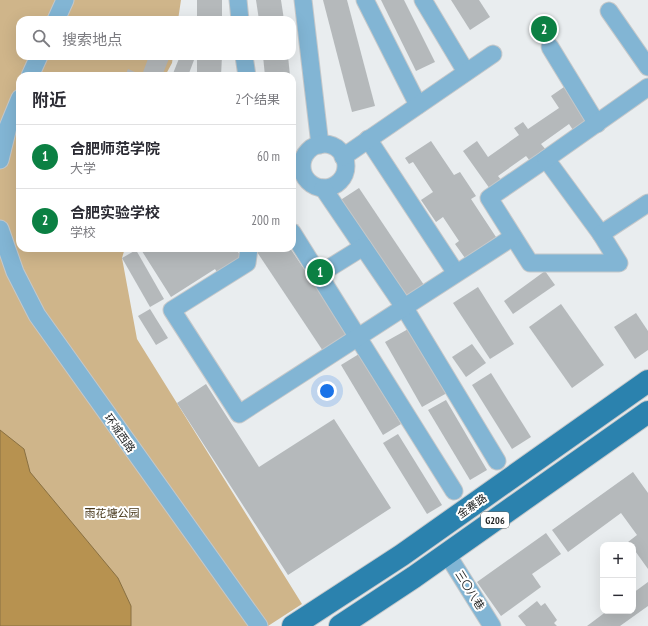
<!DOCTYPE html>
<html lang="zh">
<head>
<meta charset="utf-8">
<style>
	body { margin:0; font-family:"PT Sans Narrow","Noto Sans SC",sans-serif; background:#f7f7f7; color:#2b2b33 }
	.controls { position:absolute; right:12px; bottom:12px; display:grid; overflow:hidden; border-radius:8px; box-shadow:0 4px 16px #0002 }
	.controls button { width:36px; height:36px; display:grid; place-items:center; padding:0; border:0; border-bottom:1px solid #e1e1e2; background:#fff; color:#2b2b33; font:20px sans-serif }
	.you { position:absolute; left:327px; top:391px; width:14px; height:14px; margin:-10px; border:3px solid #fff; border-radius:50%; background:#1a73e8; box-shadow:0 0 0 6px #1a73e833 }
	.badge { display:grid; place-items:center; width:26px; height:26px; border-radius:50%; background:#0b8043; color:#fff; font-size:13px; font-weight:700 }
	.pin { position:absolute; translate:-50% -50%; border:2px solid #fff; box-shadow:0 1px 4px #0006 }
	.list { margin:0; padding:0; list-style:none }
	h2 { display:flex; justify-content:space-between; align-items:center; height:52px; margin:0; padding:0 16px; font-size:17px }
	h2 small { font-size:13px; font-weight:400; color:#7c7c81 }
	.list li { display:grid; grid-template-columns:26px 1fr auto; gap:12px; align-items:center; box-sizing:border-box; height:64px; padding:0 16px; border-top:1px solid #e1e1e2 }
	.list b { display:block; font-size:15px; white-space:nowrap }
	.list p { margin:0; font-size:13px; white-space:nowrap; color:#7c7c81 }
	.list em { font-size:13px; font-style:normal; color:#7c7c81 }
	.icon { flex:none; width:22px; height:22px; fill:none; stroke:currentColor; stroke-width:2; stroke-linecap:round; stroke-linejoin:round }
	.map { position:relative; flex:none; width:648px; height:626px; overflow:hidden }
	.search { position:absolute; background:#fff; box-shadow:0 4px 16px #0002; left:16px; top:16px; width:280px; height:44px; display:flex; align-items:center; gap:10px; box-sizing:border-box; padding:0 14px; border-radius:12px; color:#7c7c81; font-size:15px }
	.panel { position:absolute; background:#fff; box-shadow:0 4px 16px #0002; left:16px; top:72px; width:280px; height:180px; border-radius:12px }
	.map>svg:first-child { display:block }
</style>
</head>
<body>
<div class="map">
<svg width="648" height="626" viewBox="0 0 648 626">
	<rect width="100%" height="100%" fill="#e9edef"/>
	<polygon fill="#cfb58a" points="0,0 181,0 178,20 20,20 20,56 173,56 172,63 165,76 20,76 20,248 125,248 122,258 137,339 302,604 268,626 0,626"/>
	<polygon fill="#b79250" stroke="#897042" points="0,430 24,449 30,472 118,578 131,606 131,626 0,626"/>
	<g fill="#b5b9bb">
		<rect x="197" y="0" width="25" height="20"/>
		<polygon points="256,0 281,0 284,20 259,20"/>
		<polygon points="323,0 347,0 375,106 352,112"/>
		<polygon points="381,0 404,0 435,62 416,71"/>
		<polygon points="451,0 479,0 490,17 470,30"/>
		<polygon points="149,56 170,56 162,76 125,76 128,69 142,75"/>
		<polygon points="180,56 194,60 188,76 172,76"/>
		<polygon points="197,56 222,56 221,76 197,76"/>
		<polygon points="263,56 288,56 290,76 265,76"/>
		<polygon points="564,87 589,122 575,133 569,124 541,144 547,151 531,162 526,156 498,176 502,181 490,189 463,151 477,141 488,157 519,135 514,128 523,122 528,129 559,108 551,96"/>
		<polygon points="292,105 295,126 292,126"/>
		<polygon points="431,141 454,175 460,172 476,196 471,199 496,237 465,258 455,244 459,241 443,217 436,222 421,200 433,192 413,162 409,164 405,158"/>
		<polygon points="359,188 424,285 403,298 339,201"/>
		<polygon points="140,248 236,248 242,259 218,274 215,269 171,297"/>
		<polygon points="263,248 290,248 348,335 323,351 257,252"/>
		<polygon points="136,250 164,299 150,307 122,258"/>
		<polygon points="545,271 555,285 513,314 504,301"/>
		<polygon points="478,287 514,344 490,359 453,303"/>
		<polygon points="561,304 604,365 572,388 529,327"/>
		<polygon points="150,309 168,338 156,345 138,316"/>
		<polygon points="636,313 648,331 648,350 635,359 614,327"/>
		<polygon points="410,328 447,393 422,407 385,342"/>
		<polygon points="472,344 486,363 466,377 452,357"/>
		<polygon points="359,354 401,424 383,435 341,365"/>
		<polygon points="491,373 531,437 512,449 472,385"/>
		<polygon points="206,384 259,467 334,419 391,508 288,575 177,403"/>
		<polygon points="446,400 487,470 470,480 428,410"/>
		<polygon points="398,434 442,505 427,514 383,443"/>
		<polygon points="633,472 648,493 648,569 633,548 633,545 628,542 637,535 621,513 568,552 552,530"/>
		<polygon points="546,533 561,554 532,574 541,587 501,616 477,582"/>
		<polygon points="648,582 648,606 620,626 587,626 607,611 633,611 633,593"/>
		<polygon points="537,601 541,606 545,603 557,620 554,623 557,626 526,626 518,616"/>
	</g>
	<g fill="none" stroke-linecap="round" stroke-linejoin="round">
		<g stroke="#c5c8ca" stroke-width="19">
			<g id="minor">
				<polyline points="238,0 240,20"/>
				<polyline points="303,0 320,145"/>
				<polyline points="365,0 418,105"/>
				<polyline points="423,0 466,72"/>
				<polyline points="609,11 648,67"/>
				<polyline points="56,20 65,0"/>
				<polyline points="550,47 597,124"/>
				<polyline points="244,56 247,76"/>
				<polyline points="30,76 39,56"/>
				<polyline points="368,139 456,273"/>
				<circle cx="324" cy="166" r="22"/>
				<polyline points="343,157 493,54"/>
				<polygon points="546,159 601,234 619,263 530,263 489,198"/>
				<polyline points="546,159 648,87"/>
				<polyline points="0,160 8,127 20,98"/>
				<polyline points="323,188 404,307 497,461"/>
				<polyline points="0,229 15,272 37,315 259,626"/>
				<polyline points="292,232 454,491"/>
				<polyline points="601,234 648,203"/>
				<polyline points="249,248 247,263 172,310 239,414 513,237"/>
				<polyline points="318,275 363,247"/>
				<polyline points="447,554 492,626"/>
			</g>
		</g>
		<g stroke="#c5c8ca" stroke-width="24">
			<g id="major">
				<polyline points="293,626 402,555 648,381"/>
				<polyline points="340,626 414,577 648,412"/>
			</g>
		</g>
		<use href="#minor" stroke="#82b5d4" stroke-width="17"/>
		<use href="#major" stroke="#2b82ae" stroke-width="22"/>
	</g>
	<g text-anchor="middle" stroke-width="4" stroke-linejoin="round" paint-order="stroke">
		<rect fill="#fff" stroke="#626464" stroke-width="1" x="481" y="512" width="28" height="16" rx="3"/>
		<g font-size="10" font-weight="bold" fill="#1f2121">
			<text x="495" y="524">G206</text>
		</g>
		<g font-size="11" fill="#1f2121" stroke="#fff">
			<text transform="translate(120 433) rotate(55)" y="4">环城西路</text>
			<text transform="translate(472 506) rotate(-35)" y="4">金寨路</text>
			<text transform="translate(470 590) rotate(58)" y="4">三〇八巷</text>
		</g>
		<g font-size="11" fill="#473619" stroke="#fff">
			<text x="112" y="517">雨花塘公园</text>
		</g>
	</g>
</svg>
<div class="controls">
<button>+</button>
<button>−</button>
</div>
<div class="you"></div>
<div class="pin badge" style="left:320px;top:272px">1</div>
<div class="pin badge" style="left:544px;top:29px">2</div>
<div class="search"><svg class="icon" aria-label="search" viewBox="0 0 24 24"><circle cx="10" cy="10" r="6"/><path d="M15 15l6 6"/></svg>搜索地点</div>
<section class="panel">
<h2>附近<small>2个结果</small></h2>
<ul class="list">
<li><span class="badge">1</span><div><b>合肥师范学院</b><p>大学</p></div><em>60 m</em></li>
<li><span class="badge">2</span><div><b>合肥实验学校</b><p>学校</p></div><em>200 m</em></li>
</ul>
</section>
</div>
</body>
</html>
